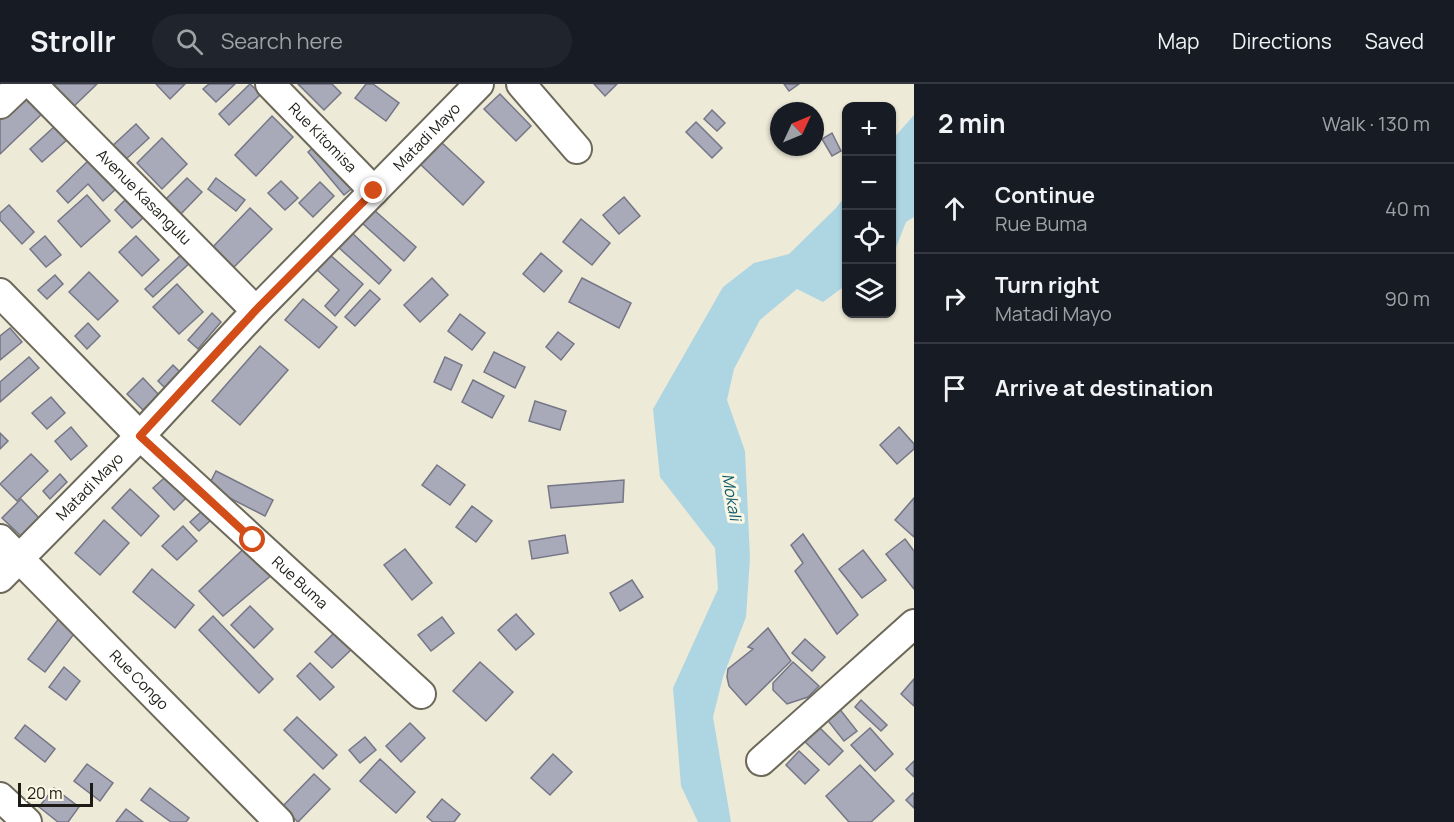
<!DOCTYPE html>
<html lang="en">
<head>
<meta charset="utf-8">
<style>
	body { margin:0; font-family:Manrope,sans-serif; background:#20242c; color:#f1f3f6 }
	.controls { position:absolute; right:18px; top:18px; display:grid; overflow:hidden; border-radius:12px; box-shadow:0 2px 4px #0004 }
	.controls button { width:54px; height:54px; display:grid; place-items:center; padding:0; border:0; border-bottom:2px solid #363941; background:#171b24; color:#f1f3f6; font:30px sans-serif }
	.compass { position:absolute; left:770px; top:18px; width:54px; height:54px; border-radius:50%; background:#171b24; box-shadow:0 2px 4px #0004; rotate:46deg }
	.scale { position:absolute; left:18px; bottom:15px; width:75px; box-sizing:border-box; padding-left:6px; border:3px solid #1d1b15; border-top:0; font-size:16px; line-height:21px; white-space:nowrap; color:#1d1b15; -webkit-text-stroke:4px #fbf7e5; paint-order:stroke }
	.stop { position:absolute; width:18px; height:18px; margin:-14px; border:4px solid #d34d18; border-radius:50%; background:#fff }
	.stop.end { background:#d34d18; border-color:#fff; box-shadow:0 2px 6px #0008 }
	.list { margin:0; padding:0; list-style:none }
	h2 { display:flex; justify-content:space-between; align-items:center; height:78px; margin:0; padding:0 24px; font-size:26px }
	h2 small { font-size:20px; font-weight:400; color:#9ea1a6 }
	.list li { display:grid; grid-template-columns:39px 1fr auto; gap:18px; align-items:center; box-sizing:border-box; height:90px; padding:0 24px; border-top:2px solid #363941 }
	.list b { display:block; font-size:22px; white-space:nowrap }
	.list p { margin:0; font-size:20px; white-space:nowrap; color:#9ea1a6 }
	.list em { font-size:20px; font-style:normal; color:#9ea1a6 }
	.icon { flex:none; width:33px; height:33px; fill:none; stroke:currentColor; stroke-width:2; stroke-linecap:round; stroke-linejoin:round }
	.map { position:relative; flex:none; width:914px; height:738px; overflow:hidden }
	header { display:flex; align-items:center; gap:36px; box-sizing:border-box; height:84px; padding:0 30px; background:#171b24; border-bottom:2px solid #363941 }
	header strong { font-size:28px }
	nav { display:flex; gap:33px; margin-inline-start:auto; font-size:21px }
	.search { width:420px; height:54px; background:#20242c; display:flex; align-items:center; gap:15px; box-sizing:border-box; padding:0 21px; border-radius:33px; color:#9ea1a6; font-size:22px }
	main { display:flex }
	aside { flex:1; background:#171b24 }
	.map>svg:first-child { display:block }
</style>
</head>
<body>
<header>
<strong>Strollr</strong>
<div class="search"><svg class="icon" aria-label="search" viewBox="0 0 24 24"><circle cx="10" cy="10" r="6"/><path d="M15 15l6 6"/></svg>Search here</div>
<nav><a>Map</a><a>Directions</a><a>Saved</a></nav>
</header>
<main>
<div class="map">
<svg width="914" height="738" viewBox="0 0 914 738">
	<rect width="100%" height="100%" fill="#eeead8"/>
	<g fill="#aed6e2">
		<polygon points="914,31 914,133 906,138 895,166 892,169 892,56"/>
		<polygon points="846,111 846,201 823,218 797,205 760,236 734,285 727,316 745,367 750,474 746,533 723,593 713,633 731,738 698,738 681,702 673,604 718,505 715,464 660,393 653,325 723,203 754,179 789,170 836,124"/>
	</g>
	<g fill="#a8a9b9" stroke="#757686" stroke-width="1.5">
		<polygon points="48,0 97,0 72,24"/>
		<polygon points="156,0 185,0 170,15"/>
		<polygon points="209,0 235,0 216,18 203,5"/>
		<polygon points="250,0 261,10 229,41 219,30"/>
		<polygon points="298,0 332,0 341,9 324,26"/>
		<polygon points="366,0 373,0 399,19 386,37 355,14"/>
		<polygon points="594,0 617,0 605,12"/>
		<polygon points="784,0 799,0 789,7"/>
		<polygon points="24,7 44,28 0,70 0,30"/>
		<polygon points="500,10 531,42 516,57 484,25"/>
		<polygon points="712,26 725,39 717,47 704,35"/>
		<polygon points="272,32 293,53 256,92 235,71"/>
		<polygon points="696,38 722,64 712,74 686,48"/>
		<polygon points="136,40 149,54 123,78 110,64"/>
		<polygon points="55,42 68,55 42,78 30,65"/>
		<polygon points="832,49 841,67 832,72 822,55"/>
		<polygon points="162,54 187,80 162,105 137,79"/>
		<polygon points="441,58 484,98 463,121 420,80"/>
		<polygon points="318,59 355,102 344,111 308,68"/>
		<polygon points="90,75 117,104 103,117 88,100 68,119 57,107"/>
		<polygon points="187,94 202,108 179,132 164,117"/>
		<polygon points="216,94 245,116 236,127 208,105"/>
		<polygon points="281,97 298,114 285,126 268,109"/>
		<polygon points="320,98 334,112 313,133 299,119"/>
		<polygon points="87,111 110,137 81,163 58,137"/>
		<polygon points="624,113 640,132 619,150 603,131"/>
		<polygon points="125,116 143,134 132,144 115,126"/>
		<polygon points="9,121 34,148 22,160 0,136 0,129"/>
		<polygon points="250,124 272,145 231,186 210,166"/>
		<polygon points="374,126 416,163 404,177 362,139"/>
		<polygon points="581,135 610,159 592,181 563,158"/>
		<polygon points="350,147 391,186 379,200 337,162"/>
		<polygon points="45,152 61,171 46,183 30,165"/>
		<polygon points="136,152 159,176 142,192 119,168"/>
		<polygon points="185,167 193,176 153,213 145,205"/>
		<polygon points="541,169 562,187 544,208 523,190"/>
		<polygon points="329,170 363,200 335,232 325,222 339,206 316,185"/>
		<polygon points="89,188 118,217 98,236 69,208"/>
		<polygon points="55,191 63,200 47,215 38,206"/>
		<polygon points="432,194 448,211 420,238 404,221"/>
		<polygon points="582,194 631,219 619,244 569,218"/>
		<polygon points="177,200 203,228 179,250 153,223"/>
		<polygon points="370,206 380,215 355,242 345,233"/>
		<polygon points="303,215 337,243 319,264 285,236"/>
		<polygon points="212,229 221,238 198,265 188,256"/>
		<polygon points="460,230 485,249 472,266 448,247"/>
		<polygon points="88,239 100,252 87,265 75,252"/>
		<polygon points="10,244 22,258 0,276 0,252"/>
		<polygon points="558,248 574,260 561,276 546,263"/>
		<polygon points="260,262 288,286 240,341 212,317"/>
		<polygon points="494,268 525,283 515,304 484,288"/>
		<polygon points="29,273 39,284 0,318 0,298"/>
		<polygon points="445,273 462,281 451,306 434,298"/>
		<polygon points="173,281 180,288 165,304 158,297"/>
		<polygon points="143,294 159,311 143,326 127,310"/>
		<polygon points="473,296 504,312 492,334 462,318"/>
		<polygon points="51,313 65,329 47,345 32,329"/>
		<polygon points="535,317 566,327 560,346 529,337"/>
		<polygon points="71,343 87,362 71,376 55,357"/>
		<polygon points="899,343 914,360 914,365 897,380 880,361"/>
		<polygon points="0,349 8,357 0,365"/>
		<polygon points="31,370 48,387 17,417 0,400"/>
		<polygon points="437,381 465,401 450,421 422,401"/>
		<polygon points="172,387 192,408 174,426 153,404"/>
		<polygon points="216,387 273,416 265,432 208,403"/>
		<polygon points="60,390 67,398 50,415 43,407"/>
		<polygon points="624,396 623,418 551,424 548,402"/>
		<polygon points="130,405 159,432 141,452 112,424"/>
		<polygon points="914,414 914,453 895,436"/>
		<polygon points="21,415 40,435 22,453 2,434"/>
		<polygon points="472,422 492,437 476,458 456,443"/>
		<polygon points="202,427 211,436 199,447 190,438"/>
		<polygon points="104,436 129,459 100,491 75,469"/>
		<polygon points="183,442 197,457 177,476 162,462"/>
		<polygon points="803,450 858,531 837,550 795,487 803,479 791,461"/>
		<polygon points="565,451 568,469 532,475 529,457"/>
		<polygon points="905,455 914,467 914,505 886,470"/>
		<polygon points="252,457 274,489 223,532 199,507"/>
		<polygon points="405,465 432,499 412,516 384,481"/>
		<polygon points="863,466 886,496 862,514 839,485"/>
		<polygon points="152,485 194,521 175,544 133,508"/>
		<polygon points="632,496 643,513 620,527 610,509"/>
		<polygon points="250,522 273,545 254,564 231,541"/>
		<polygon points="516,530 534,550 516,566 498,546"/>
		<polygon points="213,532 273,595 259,609 199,546"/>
		<polygon points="60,533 77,546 45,588 28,575"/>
		<polygon points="442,533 454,549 431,567 418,551"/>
		<polygon points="768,544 791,577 746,621 729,602 727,593 728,585 753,565 748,563"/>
		<polygon points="336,547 353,564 332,584 315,568"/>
		<polygon points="805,555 825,573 812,587 792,569"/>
		<polygon points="480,578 513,608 486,637 453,607"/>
		<polygon points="793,578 819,602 808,613 787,620 773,606 773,599"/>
		<polygon points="310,579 334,603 320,616 297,592"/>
		<polygon points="64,583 80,597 66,616 49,603"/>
		<polygon points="914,595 914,622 901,610"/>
		<polygon points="861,616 887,641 881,647 855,623"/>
		<polygon points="838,623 857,647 844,657 825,633"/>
		<polygon points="297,633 337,671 323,685 284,646"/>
		<polygon points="410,639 425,654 401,678 386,662"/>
		<polygon points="815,639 843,667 829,681 801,654"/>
		<polygon points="25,641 55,665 45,678 15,654"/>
		<polygon points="870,644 893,670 875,687 851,661"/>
		<polygon points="365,653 376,666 360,679 349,666"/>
		<polygon points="799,667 819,686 805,700 786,681"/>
		<polygon points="553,670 572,688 550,711 531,694"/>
		<polygon points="380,675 415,708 396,729 360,697"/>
		<polygon points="914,677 914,693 906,685"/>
		<polygon points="87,680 113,699 100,717 74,697"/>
		<polygon points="860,681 894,717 871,738 849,738 826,712"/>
		<polygon points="314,690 330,705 298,738 282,723"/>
		<polygon points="54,704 79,723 68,738 58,738 39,723"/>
		<polygon points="150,704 189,734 186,738 171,738 141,716"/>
		<polygon points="913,709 914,710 914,724 906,716"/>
		<polygon points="442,715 460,730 454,738 433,738 427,733"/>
		<polygon points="126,725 143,738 116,738"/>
	</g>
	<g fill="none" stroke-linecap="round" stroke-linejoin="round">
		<g stroke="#6d695a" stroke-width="32">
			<g id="street">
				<path id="s1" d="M32,0L256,227"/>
				<path id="s2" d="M270,0L374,107"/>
				<polyline points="521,0 577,65"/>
				<polyline points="0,20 21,0"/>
				<path id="s3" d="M0,209L140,352L421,610"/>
				<path id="s4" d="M0,455L279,738"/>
				<path id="s5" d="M0,494L140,352L256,227L479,0"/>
				<polyline points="761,677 914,540"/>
				<polyline points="0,713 27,738"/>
			</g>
		</g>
		<use href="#street" stroke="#fff" stroke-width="28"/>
	</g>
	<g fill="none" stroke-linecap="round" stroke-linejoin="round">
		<polyline stroke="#d34d18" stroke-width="8" points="253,456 140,352 256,226 374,107"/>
	</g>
	<g text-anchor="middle" stroke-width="6" stroke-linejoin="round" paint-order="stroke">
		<g font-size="15" fill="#1d1b15" stroke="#fbf7e5">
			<text dy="5" stroke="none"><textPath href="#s5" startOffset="614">Matadi Mayo</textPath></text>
			<text dy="5" stroke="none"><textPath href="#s2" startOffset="75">Rue Kitomisa</textPath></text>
			<text dy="5" stroke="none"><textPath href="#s1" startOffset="159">Avenue Kasangulu</textPath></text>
			<text dy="5" stroke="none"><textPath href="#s5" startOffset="128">Matadi Mayo</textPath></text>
			<text dy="5" stroke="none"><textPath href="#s3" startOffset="417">Rue Buma</textPath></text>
			<text dy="5" stroke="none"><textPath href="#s4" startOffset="198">Rue Congo</textPath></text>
		</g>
		<g font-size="16" font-style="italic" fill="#0e5c6e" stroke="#fbf7e5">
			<text transform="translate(732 413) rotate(80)" y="6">Mokali</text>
		</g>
	</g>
</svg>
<div class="controls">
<button>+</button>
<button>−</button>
<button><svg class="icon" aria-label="locate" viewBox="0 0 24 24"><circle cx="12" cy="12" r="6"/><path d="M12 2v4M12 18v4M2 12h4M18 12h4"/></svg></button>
<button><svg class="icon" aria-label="layers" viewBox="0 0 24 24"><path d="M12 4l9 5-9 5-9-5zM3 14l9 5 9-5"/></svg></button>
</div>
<svg class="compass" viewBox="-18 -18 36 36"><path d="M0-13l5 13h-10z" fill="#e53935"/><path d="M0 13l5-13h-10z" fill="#9ea1a6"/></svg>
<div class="scale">20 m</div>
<div class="stop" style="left:253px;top:456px"></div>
<div class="stop end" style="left:374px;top:107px"></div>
</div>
<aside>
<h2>2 min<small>Walk · 130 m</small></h2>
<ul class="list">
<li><svg class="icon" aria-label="ahead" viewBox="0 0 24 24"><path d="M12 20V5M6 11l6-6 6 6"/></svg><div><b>Continue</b><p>Rue Buma</p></div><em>40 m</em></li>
<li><svg class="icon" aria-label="right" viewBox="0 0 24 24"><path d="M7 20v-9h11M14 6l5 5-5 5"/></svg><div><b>Turn right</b><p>Matadi Mayo</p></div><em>90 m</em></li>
<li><svg class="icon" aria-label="arrive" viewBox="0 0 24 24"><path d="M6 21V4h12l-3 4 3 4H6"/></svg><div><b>Arrive at destination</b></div></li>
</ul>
</aside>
</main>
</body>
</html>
